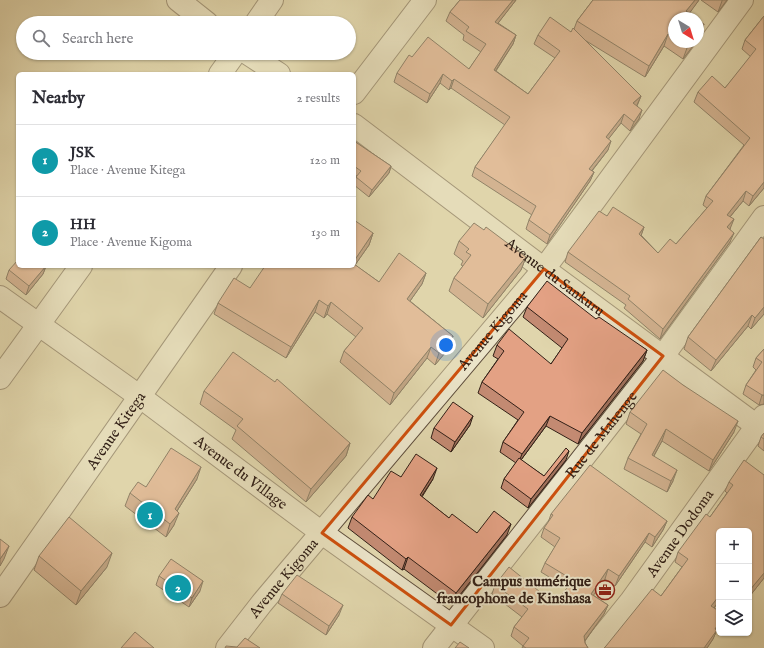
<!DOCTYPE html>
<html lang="en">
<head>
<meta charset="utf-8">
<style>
	body { margin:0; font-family:"IM FELL English",serif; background:#f2f2f3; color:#2b2b33 }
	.controls { position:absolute; right:12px; bottom:12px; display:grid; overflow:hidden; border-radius:6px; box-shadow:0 1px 3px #0004 }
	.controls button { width:36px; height:36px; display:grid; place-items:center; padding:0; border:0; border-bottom:1px solid #e1e1e2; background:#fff; color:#2b2b33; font:20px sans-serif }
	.compass { position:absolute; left:668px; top:12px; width:36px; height:36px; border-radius:50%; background:#fff; box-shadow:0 1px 3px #0004; rotate:142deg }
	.you { position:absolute; left:446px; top:345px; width:14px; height:14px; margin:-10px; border:3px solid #fff; border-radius:50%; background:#1a73e8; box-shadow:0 0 0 6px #1a73e833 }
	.badge { display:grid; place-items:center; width:26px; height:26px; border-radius:50%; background:#db2777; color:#fff; font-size:13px; font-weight:700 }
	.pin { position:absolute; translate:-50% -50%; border:2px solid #fff; box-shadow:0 1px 4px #0006 }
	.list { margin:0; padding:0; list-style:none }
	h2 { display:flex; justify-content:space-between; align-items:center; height:52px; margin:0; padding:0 16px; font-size:17px }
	h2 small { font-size:13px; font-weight:400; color:#7c7c81 }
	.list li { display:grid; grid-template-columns:26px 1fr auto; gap:12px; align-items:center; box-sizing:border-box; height:72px; padding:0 16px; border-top:1px solid #e1e1e2 }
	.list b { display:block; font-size:15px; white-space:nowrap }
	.list p { margin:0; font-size:13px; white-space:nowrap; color:#7c7c81 }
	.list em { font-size:13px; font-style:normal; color:#7c7c81 }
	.icon { flex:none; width:22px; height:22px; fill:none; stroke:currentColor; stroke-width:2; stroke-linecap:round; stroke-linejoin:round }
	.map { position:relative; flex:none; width:764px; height:648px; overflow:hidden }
	.search { position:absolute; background:#fff; box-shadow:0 1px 3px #0004; left:16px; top:16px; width:340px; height:44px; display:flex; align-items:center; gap:10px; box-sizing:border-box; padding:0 14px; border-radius:22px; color:#7c7c81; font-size:15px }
	.panel { position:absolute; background:#fff; box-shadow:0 1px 3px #0004; left:16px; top:72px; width:340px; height:196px; border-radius:6px }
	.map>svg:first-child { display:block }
</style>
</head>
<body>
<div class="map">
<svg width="764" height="648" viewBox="0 0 764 648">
	<rect width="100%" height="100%" fill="#e0d5ac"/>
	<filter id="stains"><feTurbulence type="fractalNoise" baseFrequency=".005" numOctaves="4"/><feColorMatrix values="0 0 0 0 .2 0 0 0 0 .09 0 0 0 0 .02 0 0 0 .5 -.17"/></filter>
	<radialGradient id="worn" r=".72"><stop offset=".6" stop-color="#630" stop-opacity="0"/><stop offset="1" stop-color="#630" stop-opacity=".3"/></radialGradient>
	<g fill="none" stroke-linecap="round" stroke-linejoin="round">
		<g stroke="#5e4d3c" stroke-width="24">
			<g id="minor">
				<polyline points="178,0 207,23"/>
				<polyline points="256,23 272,0"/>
				<polyline points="247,53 279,74"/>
				<polyline points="220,74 235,53"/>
				<polyline points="354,93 425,0"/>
				<path id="s1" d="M354,125L544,269L757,426"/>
				<path id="s2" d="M0,297L139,396L322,533L483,648"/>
				<polyline points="0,378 81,266"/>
				<path id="s3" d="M0,596L231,266"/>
				<path id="s4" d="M227,648L262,603L544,269L742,0"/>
				<path id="s5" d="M434,648L663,356L764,217"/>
				<path id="s6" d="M593,648L631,601L764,416"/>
			</g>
		</g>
		<use href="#minor" stroke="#ebe4c9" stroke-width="22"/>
	</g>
	<g fill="#c38a72" stroke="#322017">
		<polygon points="460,0 516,0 498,23 516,35 513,44 496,71 528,94 555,58 534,44 538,35 571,32 574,29 577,21 593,0 699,0 689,13 674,18 674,42 696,42 683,59 664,46 645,77 583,39 641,96 637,106 639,119 630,131 621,123 608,139 608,150 592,171 594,172 590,181 547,244 526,229 529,220 532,215 472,176 475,167 505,125 451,88 449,90 440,83 427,103 394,82 397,73 412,57 469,69 481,52 463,40 464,35 446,21 450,12"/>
		<polygon points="701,0 727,0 718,12"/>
		<polygon points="764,16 764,188 749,206 743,201 730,217 730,242 660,339 624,308 626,305 565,262 568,252 607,216 644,227 641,235 658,253 676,244 707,208 703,205 706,196 744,145 694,102 698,92 725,88 751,57 742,49 745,40"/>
		<polygon points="354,141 391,166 389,173 369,197 354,185 354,182 357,176 354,174"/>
		<polygon points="484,230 526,257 521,270 483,318 449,291 454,278 463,266 461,265 463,261 454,254 459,241"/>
		<polygon points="373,233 369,245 355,265 379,282 426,273 422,284 410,301 453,336 449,348 435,365 427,358 390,405 340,362 344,351 356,337 327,314 324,318 315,312 286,358 214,314 218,303 250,288 354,266"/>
		<polygon points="761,237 764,314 751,329 748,326 711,371 684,349 688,337"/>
		<polygon points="18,266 46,266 43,274 26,295 6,279 9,270"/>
		<polygon points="527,307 596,319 647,350 643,361 578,444 546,426 521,460 544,476 566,460 528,508 501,488 504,479 516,463 500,452 503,442 518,420 478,393 482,382 498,359 493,356 497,345 551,364 562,348 523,317"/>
		<polygon points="764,349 764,404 759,405 743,394 746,385 756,370 753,367 756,358"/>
		<polygon points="683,385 734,432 709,471 662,441 654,456 673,481 667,492 624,469 628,458 641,434 626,424 630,412"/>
		<polygon points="204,391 350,443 346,456 306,502 232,439 236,430 200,404"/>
		<polygon points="470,425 451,452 431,438 434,428"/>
		<polygon points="764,433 764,451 758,446 761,437"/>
		<polygon points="764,475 764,578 749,597 719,531 719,601 714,608 719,628 716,632 713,639 707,648 604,648 661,596 682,567 675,562 678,552 710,517 727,493 725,491 729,482"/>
		<polygon points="401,477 433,479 422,497 449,518 477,533 507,535 452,605 404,569 402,570 348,528 352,517 373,499"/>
		<polygon points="197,479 177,511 174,525 166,537 125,506 130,493 146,487"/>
		<polygon points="551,514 667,521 663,530 652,547 645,542 615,586 605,579 593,595 608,605 604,614 585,641 585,643 588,648 522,648 523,646 511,636 514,627 522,617 492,594 495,585 555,604 567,588 541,572 545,563 555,547 541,537 544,528 548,523"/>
		<polygon points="39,556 107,567 76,605 34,570"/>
		<polygon points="159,576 200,591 189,607 156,585"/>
		<polygon points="282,594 339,615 326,635 278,603"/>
	</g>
	<g fill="#9f715c" stroke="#322017">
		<polygon points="513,0 516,0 492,31 495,22"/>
		<polygon points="695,0 699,0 686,18 686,11"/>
		<polygon points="722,0 727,0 718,12 722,1"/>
		<polygon points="704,24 700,36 698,39 698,33"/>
		<polygon points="668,34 664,46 645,77 649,66"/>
		<polygon points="516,35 513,44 490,79 494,70"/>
		<polygon points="691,42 696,42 683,59 687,48"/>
		<polygon points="443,74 440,83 427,103 430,94"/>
		<polygon points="454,79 451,88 449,90 452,81"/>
		<polygon points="641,96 637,105 630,112 633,103"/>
		<polygon points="642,110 639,119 630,131 634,122"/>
		<polygon points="624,114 621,123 603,146 606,137"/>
		<polygon points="611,141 608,150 586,178 589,169"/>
		<polygon points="391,166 389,173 369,197 372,190"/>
		<polygon points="594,172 590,181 547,244 550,235"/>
		<polygon points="764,182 764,188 749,206 753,196"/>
		<polygon points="746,191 743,201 724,224 727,215"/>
		<polygon points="734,219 730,229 724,237 727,227"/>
		<polygon points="644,227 641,236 639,234"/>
		<polygon points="373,233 369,245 348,275 354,266 354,261"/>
		<polygon points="734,233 730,242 660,339 663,329"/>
		<polygon points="526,257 521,270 483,318 488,304"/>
		<polygon points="46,266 43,274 26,295 29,286"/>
		<polygon points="426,273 422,284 403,311 407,299"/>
		<polygon points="319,300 315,312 286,358 291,347"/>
		<polygon points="331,302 327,314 324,318 328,306"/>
		<polygon points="764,307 764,314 751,329 755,318"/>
		<polygon points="752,315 748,326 711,371 716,360"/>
		<polygon points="453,336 449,348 435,365 439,353"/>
		<polygon points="431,347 427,358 390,405 394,393"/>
		<polygon points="647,350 643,361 578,444 582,433"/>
		<polygon points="762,395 764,395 764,404 759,405"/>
		<polygon points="473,416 470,425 451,452 455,442"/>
		<polygon points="550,416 546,426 518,464 522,454"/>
		<polygon points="738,421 734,432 709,471 713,460"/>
		<polygon points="666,429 662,441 648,466 652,455"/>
		<polygon points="350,443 346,456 306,502 311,489"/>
		<polygon points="569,451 566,460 528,508 531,499"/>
		<polygon points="201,467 197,479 170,522 175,509"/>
		<polygon points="437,468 433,479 415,506 420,495"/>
		<polygon points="677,470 673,481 667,492 671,481"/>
		<polygon points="179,513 174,525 166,537 170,524"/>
		<polygon points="667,521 663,530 652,547 655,537"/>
		<polygon points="511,524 507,535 452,605 456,593"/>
		<polygon points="649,533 645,542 615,586 619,576"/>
		<polygon points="9,546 4,559 0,566 0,559"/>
		<polygon points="112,553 107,567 76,605 81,591"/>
		<polygon points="408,557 404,569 402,570 406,559"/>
		<polygon points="608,569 605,579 588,603 591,594"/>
		<polygon points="764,573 764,578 749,597 749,591"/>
		<polygon points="203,581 200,591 189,607 192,598"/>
		<polygon points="719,596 719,601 708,616 711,606"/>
		<polygon points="343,605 339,615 326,635 329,626"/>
		<polygon points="608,605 604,614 581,646 584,636"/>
		<polygon points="719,623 719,628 716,632 713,639 707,648 704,648 715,629"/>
	</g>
	<g fill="#e3a184" stroke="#322017">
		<polygon points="460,0 513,0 495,22 516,35 494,70 528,94 560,51 538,35 550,17 571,32 573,28 641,96 633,103 642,110 634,122 624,114 606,137 611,141 589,169 594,172 550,235 529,220 536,206 475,167 510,117 454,79 452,81 443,74 430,94 397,73 409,55 412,57 428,37 469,69 486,44 466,31 469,27 450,12"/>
		<polygon points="593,0 695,0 686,11 696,18 674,18 674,39 668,34 649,66 577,21"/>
		<polygon points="764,16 764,182 753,196 746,191 727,215 734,219 727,227 734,233 663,329 628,299 630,296 568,252 599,211 607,216 613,207 644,227 639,234 658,253 670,239 676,244 713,201 706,196 750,138 698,92 712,76 725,88 756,49 745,40"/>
		<polygon points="698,20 704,24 698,33"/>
		<polygon points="679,42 691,42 687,48"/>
		<polygon points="354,141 391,166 372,190 356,177 361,171 354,166"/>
		<polygon points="354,220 373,233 354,261"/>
		<polygon points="474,223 484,230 486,227 526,257 488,304 454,278 471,255 466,252 469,249 459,241"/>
		<polygon points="761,237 764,239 764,307 755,318 752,315 716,360 688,337"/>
		<polygon points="399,253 426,273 407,299 453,336 439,353 431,347 394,393 344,351 363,328 331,302 328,306 319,300 291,347 218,303 234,278 250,288 265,266 354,266 354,264 379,282"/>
		<polygon points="18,260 18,266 46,266 29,286 9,270"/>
		<polygon points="547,281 596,319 599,317 647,350 582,433 550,416 522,454 503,442 524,412 482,382 504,351 497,345 509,329 551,364 568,339 527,307"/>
		<polygon points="764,349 764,395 762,395 746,385 762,362 756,358"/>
		<polygon points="233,352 275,382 277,379 350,443 311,489 237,426 243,419 204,391"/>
		<polygon points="663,370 683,385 738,421 713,460 666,429 652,455 677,470 671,481 628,458 647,424 630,412"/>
		<polygon points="453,402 473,416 455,442 434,428"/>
		<polygon points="764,433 764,439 761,437"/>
		<polygon points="171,448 201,467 175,509 179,513 170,524 130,493 138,482 146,487"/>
		<polygon points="566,448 569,451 531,499 504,479 519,458 544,476"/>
		<polygon points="416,454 437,468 420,495 449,518 452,514 477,533 494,511 511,524 456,593 408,557 406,559 352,517 368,495 373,499 391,471 401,477"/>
		<polygon points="744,460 764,475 764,573 749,591 749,531 719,531 719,596 711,606 719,611 719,623 715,629 717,630 704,648 604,648 606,646 652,589 661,596 688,559 678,552 706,514 710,517 733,485 729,482"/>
		<polygon points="590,465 667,521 655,537 649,533 619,576 608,569 591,594 608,605 584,636 585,643 588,648 526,648 523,646 529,638 514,627 528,609 495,585 509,567 555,604 573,580 545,563 560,538 544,528 553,515 551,514"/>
		<polygon points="69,517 112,553 81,591 39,556"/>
		<polygon points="0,539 9,546 0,559"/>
		<polygon points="171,559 203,581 192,598 159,576"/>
		<polygon points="297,575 343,605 329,626 282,594"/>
		<polygon points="135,632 154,648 121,648"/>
		<polygon points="245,638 260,648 225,648 226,646 237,647"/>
		<polygon points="460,642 469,648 455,648"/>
	</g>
	<path d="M0 0H764V648H0ZM544,269L663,356L451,625L322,533Z" fill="#e0d5ac" fill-opacity=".55" fill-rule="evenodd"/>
	<path fill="none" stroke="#cd500e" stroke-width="3" stroke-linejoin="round" d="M544,269L663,356L451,625L322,533Z"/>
	<defs>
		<g id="office-ring" transform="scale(1)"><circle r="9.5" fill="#ebe4c9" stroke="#8f2418" stroke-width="1.5"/><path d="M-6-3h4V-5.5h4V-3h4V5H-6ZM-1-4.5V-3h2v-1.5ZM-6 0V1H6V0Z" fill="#8f2418"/></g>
	</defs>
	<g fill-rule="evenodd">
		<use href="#office-ring" x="605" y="590"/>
	</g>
	<g text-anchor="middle" stroke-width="4" stroke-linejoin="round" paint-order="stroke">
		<g font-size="15" fill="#322017" stroke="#ebe4c9">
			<text dy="5" stroke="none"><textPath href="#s1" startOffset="252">Avenue du Sankuru</textPath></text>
			<text dy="5" stroke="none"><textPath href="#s4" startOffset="414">Avenue Kigoma</textPath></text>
			<text dy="5" stroke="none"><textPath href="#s3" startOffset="202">Avenue Kitega</textPath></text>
			<text dy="5" stroke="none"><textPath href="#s5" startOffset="271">Rue de Mahenge</textPath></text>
			<text dy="5" stroke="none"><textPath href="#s2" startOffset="298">Avenue du Village</textPath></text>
			<text dy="5" stroke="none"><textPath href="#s6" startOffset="144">Avenue Dodoma</textPath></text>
			<text dy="5" stroke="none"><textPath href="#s4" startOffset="90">Avenue Kigoma</textPath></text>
		</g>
		<g font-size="15" font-weight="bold" fill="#322017" stroke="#ebe4c9" text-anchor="end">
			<text x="591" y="586">Campus numérique<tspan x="591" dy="17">francophone de Kinshasa</tspan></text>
		</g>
	</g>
	<rect width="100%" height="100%" filter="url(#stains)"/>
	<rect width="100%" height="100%" fill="url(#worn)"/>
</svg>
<div class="controls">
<button>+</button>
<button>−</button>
<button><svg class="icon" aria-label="layers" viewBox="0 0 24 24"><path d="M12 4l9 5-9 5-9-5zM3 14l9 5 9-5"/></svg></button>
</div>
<svg class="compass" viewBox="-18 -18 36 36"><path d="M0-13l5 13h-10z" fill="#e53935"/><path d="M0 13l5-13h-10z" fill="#7c7c81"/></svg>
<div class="you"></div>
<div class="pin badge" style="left:150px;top:515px;background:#0f9aa8">1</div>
<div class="pin badge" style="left:178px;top:588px;background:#0f9aa8">2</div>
<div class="search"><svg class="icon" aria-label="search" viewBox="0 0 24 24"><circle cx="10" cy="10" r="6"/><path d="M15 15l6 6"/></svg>Search here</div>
<section class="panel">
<h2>Nearby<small>2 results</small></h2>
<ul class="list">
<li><span class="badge" style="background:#0f9aa8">1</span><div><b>JSK</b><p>Place · Avenue Kitega</p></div><em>120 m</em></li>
<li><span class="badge" style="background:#0f9aa8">2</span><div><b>HH</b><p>Place · Avenue Kigoma</p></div><em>130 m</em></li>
</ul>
</section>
</div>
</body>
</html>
